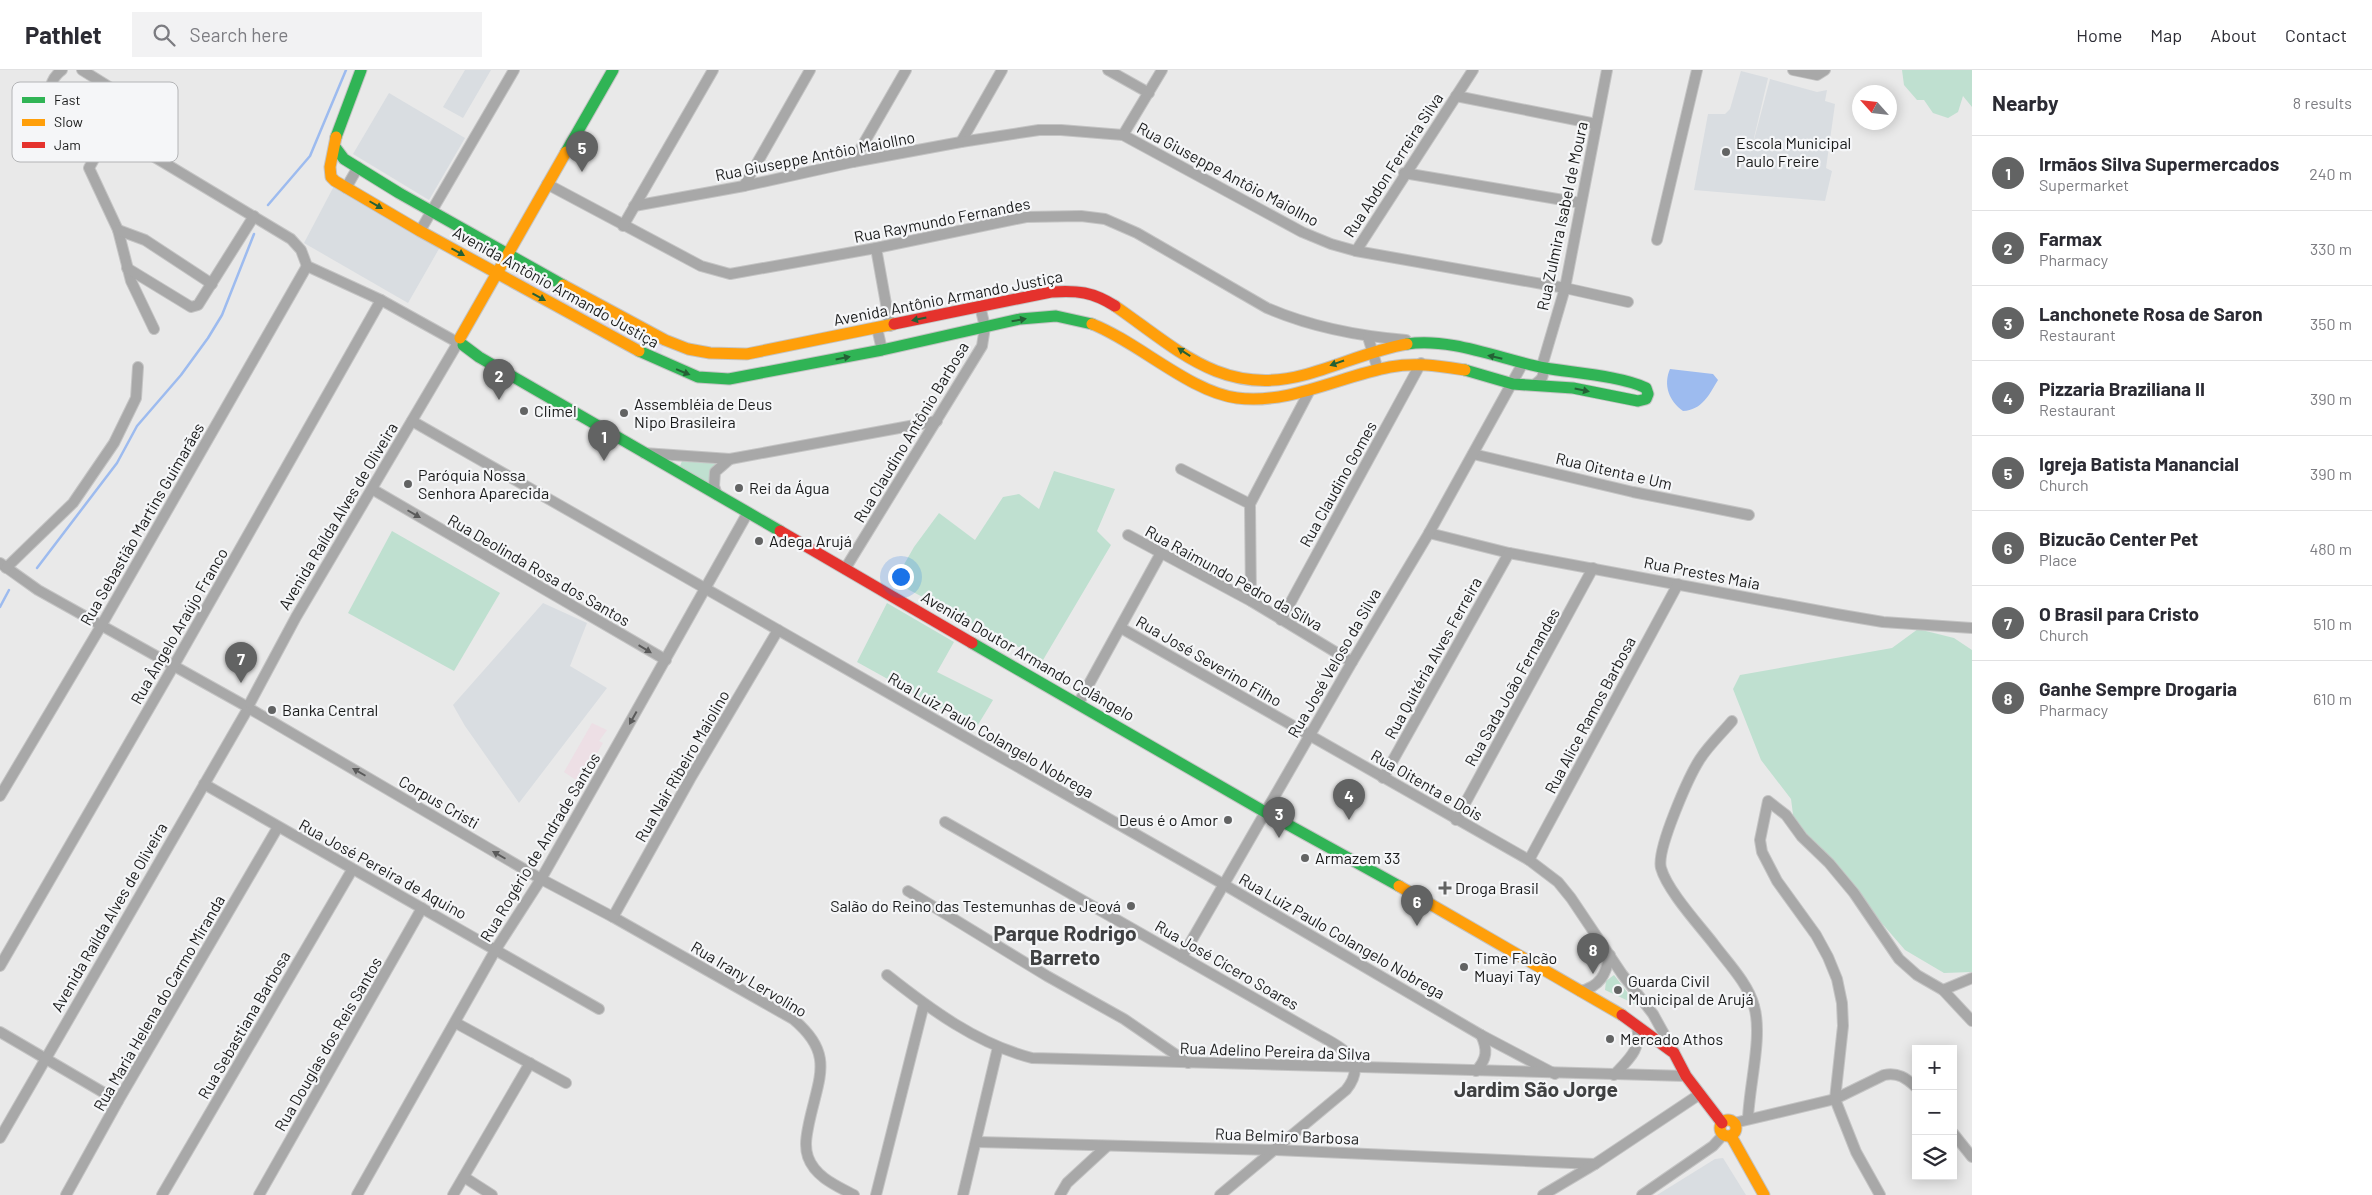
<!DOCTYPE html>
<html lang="en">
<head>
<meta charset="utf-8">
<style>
	body { margin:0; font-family:Barlow,sans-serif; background:#f2f2f3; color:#2b2b33 }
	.controls { position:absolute; right:15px; bottom:15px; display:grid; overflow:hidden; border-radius:0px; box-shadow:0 2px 12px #0003 }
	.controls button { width:45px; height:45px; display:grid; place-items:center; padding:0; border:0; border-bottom:1px solid #e1e1e2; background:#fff; color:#2b2b33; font:25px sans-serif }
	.compass { position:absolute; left:1852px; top:15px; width:45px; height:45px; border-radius:50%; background:#fff; box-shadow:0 2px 12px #0003; rotate:297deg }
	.you { position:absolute; left:900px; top:506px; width:18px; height:18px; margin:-12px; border:4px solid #fff; border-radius:50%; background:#1a73e8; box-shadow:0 0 0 8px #1a73e833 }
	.badge { display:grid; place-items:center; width:32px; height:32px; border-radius:50%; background:#626363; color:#fff; font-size:16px; font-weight:700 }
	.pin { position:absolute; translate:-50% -41px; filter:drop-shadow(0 1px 2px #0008) }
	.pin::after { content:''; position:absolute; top:26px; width:18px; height:15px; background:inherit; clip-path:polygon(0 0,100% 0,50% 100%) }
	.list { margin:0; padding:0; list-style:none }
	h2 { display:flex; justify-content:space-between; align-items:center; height:65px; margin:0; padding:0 20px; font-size:21px }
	h2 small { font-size:16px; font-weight:400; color:#7c7c81 }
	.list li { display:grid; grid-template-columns:32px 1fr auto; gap:15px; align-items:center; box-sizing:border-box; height:75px; padding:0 20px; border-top:1px solid #e1e1e2 }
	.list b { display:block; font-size:19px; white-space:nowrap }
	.list p { margin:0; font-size:16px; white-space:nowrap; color:#7c7c81 }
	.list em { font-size:16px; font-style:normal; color:#7c7c81 }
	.icon { flex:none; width:28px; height:28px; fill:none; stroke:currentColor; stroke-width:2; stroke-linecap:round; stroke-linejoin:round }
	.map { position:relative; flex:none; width:1972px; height:1125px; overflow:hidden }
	header { display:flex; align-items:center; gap:30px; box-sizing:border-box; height:70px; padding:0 25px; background:#fff; border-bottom:1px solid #e1e1e2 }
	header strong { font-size:24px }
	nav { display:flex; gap:28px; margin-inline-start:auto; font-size:18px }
	.search { width:350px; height:45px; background:#f2f2f3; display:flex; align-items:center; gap:12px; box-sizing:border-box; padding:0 18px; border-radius:0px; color:#7c7c81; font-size:19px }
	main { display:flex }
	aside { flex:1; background:#fff }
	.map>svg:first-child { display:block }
</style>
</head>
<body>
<header>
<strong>Pathlet</strong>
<div class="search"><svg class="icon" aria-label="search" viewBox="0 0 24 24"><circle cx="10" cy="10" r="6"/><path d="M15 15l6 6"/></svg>Search here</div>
<nav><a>Home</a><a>Map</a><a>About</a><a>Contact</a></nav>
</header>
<main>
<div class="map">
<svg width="1972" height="1125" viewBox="0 0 1972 1125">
	<rect width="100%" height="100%" fill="#e9e9e9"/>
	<polygon fill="#e5e1ed" points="516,198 664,275 660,287 511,208"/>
	<g fill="#d9dde1">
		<polygon points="465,0 491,0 463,48 443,37"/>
		<polygon points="1741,1 1768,8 1750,85 1770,9 1817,22 1827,20 1825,31 1835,34 1826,98 1832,101 1825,131 1694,120 1708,44 1725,44 1730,39"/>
		<polygon points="389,23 465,68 429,130 353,84"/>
		<polygon points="334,116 440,177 408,233 304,173"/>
		<polygon points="543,533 587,553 570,596 607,618 519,733 465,656 453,635"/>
		<polygon points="1723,1088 1746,1125 1657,1125 1715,1089"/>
	</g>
	<polygon fill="#eddfe5" points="592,653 607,660 599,671 603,673 593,690 590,688 576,710 564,702"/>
	<g fill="#bfe0d0">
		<polygon points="1902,0 1972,0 1972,37 1963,26 1958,42 1948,48 1933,43 1924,30 1917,30 1904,15"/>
		<polygon points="682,391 717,393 711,417 678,401"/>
		<polygon points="1054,401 1115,419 1097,461 1111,475 1043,590 894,512 914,477 939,443 975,470 1003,427 1019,424 1039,439"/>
		<polygon points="392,461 500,523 454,601 348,543"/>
		<polygon points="887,533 954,572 937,602 993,630 976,658 857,592"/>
		<polygon points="1918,559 1954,568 1972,580 1972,902 1944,903 1905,880 1794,752 1791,729 1761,690 1733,619 1740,605 1892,578"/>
		<polygon points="1614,905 1637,935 1605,920 1606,911"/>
	</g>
	<path fill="#9dbbef" d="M1670,299L1713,304L1718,310C1709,325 1702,340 1683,341C1669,331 1663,315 1670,299Z"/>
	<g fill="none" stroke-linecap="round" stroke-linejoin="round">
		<g stroke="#9dbbef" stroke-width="2.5">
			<polyline points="268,135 310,86 346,0"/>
			<polyline points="37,498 117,393 137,356 181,305 208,268 222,245 254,164"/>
			<polyline points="0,537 9,520"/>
		</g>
		<g stroke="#c4c4c4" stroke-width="12">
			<g id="street">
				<path d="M62,0C54,6 47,17 53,26L291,169L301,180L307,196L381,230L455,271"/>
				<polyline points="82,0 127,28"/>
				<polyline points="1108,0 1149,23"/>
				<polyline points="1793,0 1817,5 1825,0"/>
				<polyline points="1456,26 1596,54"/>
				<polyline points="110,60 89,98 118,160 131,211 154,259"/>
				<polyline points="1123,65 1162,0"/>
				<polyline points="961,72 1002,0"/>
				<polyline points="853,92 906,0"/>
				<polyline points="1404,103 1581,133"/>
				<path d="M547,114L701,196L730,204L876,178L1026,147L1081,146L1105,149L1137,163L1267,238C1311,257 1357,266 1406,270"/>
				<polyline points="744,116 810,0"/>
				<polyline points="346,118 358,97"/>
				<polyline points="634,136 744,116 853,92 961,72 1039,60 1061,60 1123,65 1302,162 1331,174 1356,181 1565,218 1628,232"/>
				<polyline points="623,156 713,0"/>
				<polyline points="118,160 145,170 212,214"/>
				<polyline points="420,161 514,0"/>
				<polyline points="1657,170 1697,0"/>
				<polyline points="876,178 890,256"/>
				<polyline points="1356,181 1473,0"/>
				<polyline points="127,198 191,237 198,235 254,146"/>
				<polyline points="877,258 882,280"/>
				<polyline points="1368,267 1378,300"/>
				<path d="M1534,315C1542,309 1545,307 1542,296L1565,218L1607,0"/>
				<polyline points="412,351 1223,814 1481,965 1555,1004"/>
				<polyline points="644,383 730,389 937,351"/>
				<polyline points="1473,384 1633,422 1749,445"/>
				<polyline points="1181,399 1250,434"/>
				<polyline points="372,419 666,590"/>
				<polyline points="717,425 714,416 715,402 730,389"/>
				<polyline points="1429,463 1509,483 1836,544 1883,552 1972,558"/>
				<polyline points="1128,465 1251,531 1352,592"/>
				<polyline points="0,493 38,520 244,635"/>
				<polyline points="6,498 73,433 114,373 136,328 138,297"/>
				<polyline points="845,499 982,276 985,257 980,236"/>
				<polyline points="1251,531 1250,434 1310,320"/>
				<polyline points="1281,550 1421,293"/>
				<polyline points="1121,558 1529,790 1558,812 1571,828 1622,904 1653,944 1674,982"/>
				<polyline points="250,633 296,547 456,276"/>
				<polyline points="1078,634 1161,483"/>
				<path d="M252,640L541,809L613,847L793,949C835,984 819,1006 809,1053C807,1063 804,1076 808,1087C815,1107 837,1116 854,1125"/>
				<path d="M1732,651C1722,663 1709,675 1700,689C1689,706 1656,780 1661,798C1667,820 1699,855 1713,873C1727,892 1748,913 1754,936C1763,966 1749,1016 1748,1049"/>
				<polyline points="1383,708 1509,483"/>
				<polyline points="204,714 599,939"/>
				<polyline points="0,726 101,556 307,196"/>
				<polyline points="1456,750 1593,498"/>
				<path d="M945,752L1317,964C1340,977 1370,990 1346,1020L1220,1125"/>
				<polyline points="1529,790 1678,514"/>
				<polyline points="908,821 1047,906 1124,949 1188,993"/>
				<polyline points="613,847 690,709 778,560"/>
				<polyline points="1182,887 1352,592 1429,463 1523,293"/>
				<polyline points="0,896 173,597 381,230"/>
				<path d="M887,905C930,939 977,974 1032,988L1686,1006"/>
				<polyline points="1943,920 1972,908"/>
				<path d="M1580,921C1600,917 1606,904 1610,885"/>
				<polyline points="456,953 566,1013"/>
				<polyline points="0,962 118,1031"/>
				<path d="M1476,1001C1487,989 1488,980 1481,965"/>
				<path d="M1614,1005C1629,989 1642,979 1637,956"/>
				<path d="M1734,1053L1835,1029L1884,1005C1898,1002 1906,1008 1916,1017"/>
				<polyline points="1953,1063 1972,1087"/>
				<polyline points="0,1068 246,642"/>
				<polyline points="977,1072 1276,1080 1595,1094"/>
				<polyline points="464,1107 492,1125"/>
				<polyline points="66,1125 118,1031 278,757"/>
				<polyline points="162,1125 352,800"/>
				<polyline points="259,1125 422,838"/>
				<polyline points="357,1125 496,879 541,809 620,670 747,444"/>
				<polyline points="453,1125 530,993"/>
				<polyline points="876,1125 924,934"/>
				<polyline points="963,1125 998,977"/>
				<polyline points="1060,1125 1067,1113 1106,1077"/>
				<polyline points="1543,1125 1595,1094 1700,1024"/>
				<polyline points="1642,1125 1713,1076 1723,1065"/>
				<polyline points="1880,1125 1856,1082 1835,1029 1843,956 1842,933 1837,909 1828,887 1816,865 1777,811 1762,782 1760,770 1768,731 1786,745 1802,767 1829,793 1854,823 1899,889 1917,905 1943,920 1972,951"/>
			</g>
		</g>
		<g stroke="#c4c4c4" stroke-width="13">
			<g id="fast">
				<polyline points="336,67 361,0"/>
				<polyline points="335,77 344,89 399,123 563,215"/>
				<polyline points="566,82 613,0"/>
				<path d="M1407,274C1450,267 1503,290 1545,298C1574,303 1621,306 1646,318L1648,324L1646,329L1638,331L1573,318L1513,314L1465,300"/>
				<polyline points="463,275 479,287 780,461"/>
				<polyline points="639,281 698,307 729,309 882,280 1020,249 1056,246 1092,254"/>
				<polyline points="972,573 1265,742 1399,816"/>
			</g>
		</g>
		<g stroke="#c4c4c4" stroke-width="13">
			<g id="slow">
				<polyline points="336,67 330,97 331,107 335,111 420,161 639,281"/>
				<polyline points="563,215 665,270 688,279 710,283 747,284 894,254"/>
				<path d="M1115,236C1177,279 1223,327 1304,305C1339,296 1371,280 1407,274"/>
				<path d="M1092,254C1138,272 1190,322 1237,328C1288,335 1341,306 1390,297C1416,292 1439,296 1465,300"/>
				<polyline points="460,268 566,82"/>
				<polyline points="1399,816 1622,945"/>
				<circle cx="1728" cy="1058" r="8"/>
				<polyline points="1731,1066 1764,1125"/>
			</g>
		</g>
		<g stroke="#c4c4c4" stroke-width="13">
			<g id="jam">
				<path d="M894,254L1051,222C1077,220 1093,222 1115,236"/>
				<polyline points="780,461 972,573"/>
				<polyline points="1622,945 1674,983 1686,1006 1722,1053"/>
			</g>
		</g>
		<use href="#street" stroke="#a8a8a8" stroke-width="10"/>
		<use href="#fast" stroke="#30b455" stroke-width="11"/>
		<use href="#slow" stroke="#ff9f0a" stroke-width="11"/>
		<use href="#jam" stroke="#e5322d" stroke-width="11"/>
	</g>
	<defs><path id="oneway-solid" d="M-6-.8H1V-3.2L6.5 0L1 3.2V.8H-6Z" transform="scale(1.25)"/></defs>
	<g fill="#246035">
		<use href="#oneway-solid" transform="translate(376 135) rotate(30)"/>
		<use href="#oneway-solid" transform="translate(458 182) rotate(29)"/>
		<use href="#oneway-solid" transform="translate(539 227) rotate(29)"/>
		<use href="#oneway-solid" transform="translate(919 249) rotate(168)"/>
		<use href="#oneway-solid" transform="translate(1019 250) rotate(-10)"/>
		<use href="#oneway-solid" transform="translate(1184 282) rotate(-147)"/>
		<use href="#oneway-solid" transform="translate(1495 287) rotate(-167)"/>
		<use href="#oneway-solid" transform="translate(843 288) rotate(-11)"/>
		<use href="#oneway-solid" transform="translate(1337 293) rotate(161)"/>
		<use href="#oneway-solid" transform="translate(683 302) rotate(22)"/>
		<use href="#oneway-solid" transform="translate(1582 320) rotate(12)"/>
	</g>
	<g fill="#5a5a5a">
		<use href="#oneway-solid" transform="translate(414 444) rotate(30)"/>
		<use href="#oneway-solid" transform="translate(645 579) rotate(31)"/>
		<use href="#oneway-solid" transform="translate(633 648) rotate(119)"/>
		<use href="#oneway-solid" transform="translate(359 702) rotate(-150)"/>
		<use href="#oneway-solid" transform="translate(499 785) rotate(-150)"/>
	</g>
	<g fill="#626363" stroke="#f5f6f8" stroke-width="2">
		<circle cx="1726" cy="82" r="5"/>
		<circle cx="524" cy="341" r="5"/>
		<circle cx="624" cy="343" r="5"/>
		<circle cx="408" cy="414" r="5"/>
		<circle cx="739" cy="418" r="5"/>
		<circle cx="759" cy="471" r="5"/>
		<circle cx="272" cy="640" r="5"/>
		<circle cx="1228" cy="750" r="5"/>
		<circle cx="1305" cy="788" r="5"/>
		<path d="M1442.5 810.5h5v5h5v5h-5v5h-5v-5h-5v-5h5z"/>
		<circle cx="1131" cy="836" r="5"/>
		<circle cx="1464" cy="897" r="5"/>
		<circle cx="1618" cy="920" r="5"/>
		<circle cx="1610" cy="969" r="5"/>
	</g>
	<g text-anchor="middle" stroke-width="4.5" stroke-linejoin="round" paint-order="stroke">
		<g font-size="16" fill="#1a1b1b" stroke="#f5f6f8" text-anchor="start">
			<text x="1736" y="79">Escola Municipal<tspan x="1736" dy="18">Paulo Freire</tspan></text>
			<text x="634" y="340">Assembléia de Deus<tspan x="634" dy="18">Nipo Brasileira</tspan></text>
			<text x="534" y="347">Climel</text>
			<text x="418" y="411">Paróquia Nossa<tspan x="418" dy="18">Senhora Aparecida</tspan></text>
			<text x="749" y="424">Rei da Água</text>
			<text x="769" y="477">Adega Arujá</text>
			<text x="282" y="646">Banka Central</text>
			<text x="1218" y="756" text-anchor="end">Deus é o Amor</text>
			<text x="1315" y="794">Armazem 33</text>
			<text x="1455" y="824">Droga Brasil</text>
			<text x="1121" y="842" text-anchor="end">Salão do Reino das Testemunhas de Jeová</text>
			<text x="1474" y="894">Time Falcão<tspan x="1474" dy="18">Muayi Tay</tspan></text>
			<text x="1628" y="917">Guarda Civil<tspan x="1628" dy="18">Municipal de Arujá</tspan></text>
			<text x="1620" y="975">Mercado Athos</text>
		</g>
		<g font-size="16" fill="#1a1b1b" stroke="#f5f6f8">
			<text transform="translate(815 86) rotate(-11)" y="6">Rua Giuseppe Antôio Maiollno</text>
			<text transform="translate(1393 95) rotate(-57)" y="6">Rua Abdon Ferreira Silva</text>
			<text transform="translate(1228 104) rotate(28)" y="6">Rua Giuseppe Antôio Maiollno</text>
			<text transform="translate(1562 146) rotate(-78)" y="6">Rua Zulmira Isabel de Moura</text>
			<text transform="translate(942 150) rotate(-11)" y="6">Rua Raymundo Fernandes</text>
			<text transform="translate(556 217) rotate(29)" y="6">Avenida Antônio Armando Justiça</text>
			<text transform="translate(948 228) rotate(-11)" y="6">Avenida Antônio Armando Justiça</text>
			<text transform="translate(911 362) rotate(-59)" y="6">Rua Claudino Antônio Barbosa</text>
			<text transform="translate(1614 401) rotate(13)" y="6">Rua Oitenta e Um</text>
			<text transform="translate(1338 414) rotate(-61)" y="6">Rua Claudino Gomes</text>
			<text transform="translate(338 446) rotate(-59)" y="6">Avenida Raílda Alves de Oliveira</text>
			<text transform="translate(142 454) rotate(-60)" y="6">Rua Sebastião Martins Guimarães</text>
			<text transform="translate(539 500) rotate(30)" y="6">Rua Deolinda Rosa dos Santos</text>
			<text transform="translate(1702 503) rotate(11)" y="6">Rua Prestes Maia</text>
			<text transform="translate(1234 508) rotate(29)" y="6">Rua Raimundo Pedro da Silva</text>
			<text transform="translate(179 556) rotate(-60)" y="6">Rua Ângelo Araújo Franco</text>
			<text transform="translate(1028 586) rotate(30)" y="6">Avenida Doutor Armando Colângelo</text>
			<text transform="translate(1433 588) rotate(-61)" y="6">Rua Quitéria Alves Ferreira</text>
			<text transform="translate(1209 591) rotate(30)" y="6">Rua José Severino Filho</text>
			<text transform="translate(1334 593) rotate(-60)" y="6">Rua José Veloso da Silva</text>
			<text transform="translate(1512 617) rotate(-61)" y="6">Rua Sada João Fernandes</text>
			<text transform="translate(1590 645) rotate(-62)" y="6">Rua Alice Ramos Barbosa</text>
			<text transform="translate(991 665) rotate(30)" y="6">Rua Luiz Paulo Colangelo Nobrega</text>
			<text transform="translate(682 696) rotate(-60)" y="6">Rua Nair Ribeiro Maiolino</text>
			<text transform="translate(1427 715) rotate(30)" y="6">Rua Oitenta e Dois</text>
			<text transform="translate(439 732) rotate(30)" y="6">Corpus Cristi</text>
			<text transform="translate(540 777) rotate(-59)" y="6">Rua Rogério de Andrade Santos</text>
			<text transform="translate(383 799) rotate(29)" y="6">Rua José Pereira de Aquino</text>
			<text transform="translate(109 847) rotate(-60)" y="6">Avenida Raílda Alves de Oliveira</text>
			<text transform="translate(1342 866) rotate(30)" y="6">Rua Luiz Paulo Colangelo Nobrega</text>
			<text transform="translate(1227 895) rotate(30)" y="6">Rua José Cícero Soares</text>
			<text transform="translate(749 909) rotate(31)" y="6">Rua Irany Lervolino</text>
			<text transform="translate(159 933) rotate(-60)" y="6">Rua Maria Helena do Carmo Miranda</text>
			<text transform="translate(244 955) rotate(-60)" y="6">Rua Sebastiana Barbosa</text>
			<text transform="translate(328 974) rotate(-60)" y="6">Rua Douglas dos Reis Santos</text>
			<text transform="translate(1275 981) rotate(2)" y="6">Rua Adelino Pereira da Silva</text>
			<text transform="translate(1287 1066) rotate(2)" y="6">Rua Belmiro Barbosa</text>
		</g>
		<g font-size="21" font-weight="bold" fill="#3f4041" stroke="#f5f6f8">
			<text x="1065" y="871">Parque Rodrigo<tspan x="1065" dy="24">Barreto</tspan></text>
			<text x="1536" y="1027">Jardim São Jorge</text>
		</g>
	</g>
	<rect x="12" y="12" width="166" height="80" rx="8" fill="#f5f6f8" stroke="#b3b4b6" stroke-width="1"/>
	<rect x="22" y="27" width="23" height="6" fill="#30b455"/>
	<rect x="22" y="49" width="23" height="7" fill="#ff9f0a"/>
	<rect x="22" y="72" width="23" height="6" fill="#e5322d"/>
	<g font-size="14" fill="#1a1b1b">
		<text x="54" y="35">Fast</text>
		<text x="54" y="57">Slow</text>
		<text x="54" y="80">Jam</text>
	</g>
</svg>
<div class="controls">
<button>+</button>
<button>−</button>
<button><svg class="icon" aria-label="layers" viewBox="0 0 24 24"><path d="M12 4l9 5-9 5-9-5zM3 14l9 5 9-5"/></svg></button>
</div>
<svg class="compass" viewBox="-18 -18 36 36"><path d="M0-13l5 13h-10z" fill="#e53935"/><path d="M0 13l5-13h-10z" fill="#7c7c81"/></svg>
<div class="you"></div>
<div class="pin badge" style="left:604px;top:391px">1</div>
<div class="pin badge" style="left:499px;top:330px">2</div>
<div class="pin badge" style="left:1279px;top:768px">3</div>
<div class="pin badge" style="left:1349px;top:750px">4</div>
<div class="pin badge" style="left:582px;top:102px">5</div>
<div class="pin badge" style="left:1417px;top:856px">6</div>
<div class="pin badge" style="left:241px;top:613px">7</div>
<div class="pin badge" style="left:1593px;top:904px">8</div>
</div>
<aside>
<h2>Nearby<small>8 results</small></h2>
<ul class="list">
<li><span class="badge">1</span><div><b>Irmãos Silva Supermercados</b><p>Supermarket</p></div><em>240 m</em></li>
<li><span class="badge">2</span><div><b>Farmax</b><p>Pharmacy</p></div><em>330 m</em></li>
<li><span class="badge">3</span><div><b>Lanchonete Rosa de Saron</b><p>Restaurant</p></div><em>350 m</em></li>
<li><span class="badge">4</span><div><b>Pizzaria Braziliana II</b><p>Restaurant</p></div><em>390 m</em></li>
<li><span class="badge">5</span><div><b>Igreja Batista Manancial</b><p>Church</p></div><em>390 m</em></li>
<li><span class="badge">6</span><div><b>Bizucão Center Pet</b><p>Place</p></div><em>480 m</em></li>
<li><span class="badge">7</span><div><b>O Brasil para Cristo</b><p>Church</p></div><em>510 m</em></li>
<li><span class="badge">8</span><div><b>Ganhe Sempre Drogaria</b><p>Pharmacy</p></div><em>610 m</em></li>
</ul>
</aside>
</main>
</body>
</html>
